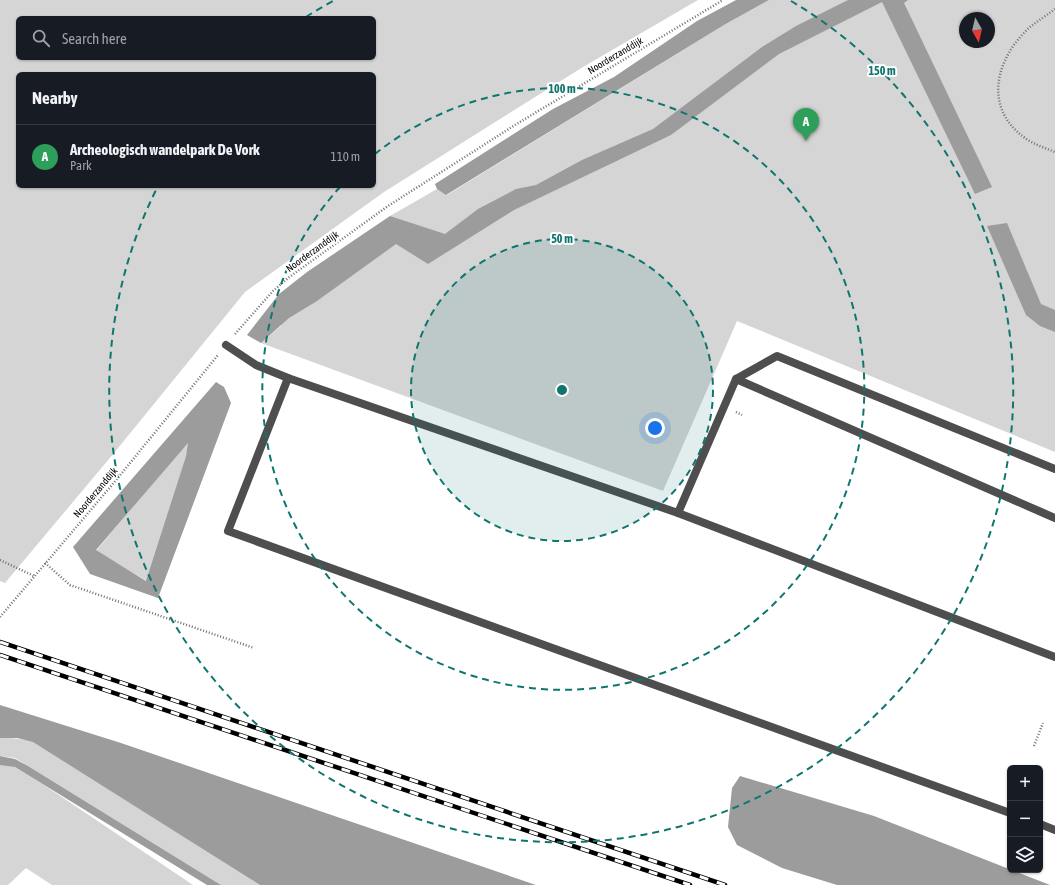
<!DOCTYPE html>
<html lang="en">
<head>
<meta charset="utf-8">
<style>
	body { margin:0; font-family:"Asap Condensed",sans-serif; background:#242831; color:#f1f3f6 }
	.controls { position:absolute; right:12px; bottom:12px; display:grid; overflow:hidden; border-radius:6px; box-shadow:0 1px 3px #0004 }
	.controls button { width:36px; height:36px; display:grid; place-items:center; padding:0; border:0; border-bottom:1px solid #363941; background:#171b24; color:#f1f3f6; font:20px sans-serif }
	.compass { position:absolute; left:959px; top:12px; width:36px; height:36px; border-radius:50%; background:#171b24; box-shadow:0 1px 3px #0004; rotate:172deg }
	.you { position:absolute; left:655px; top:428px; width:14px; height:14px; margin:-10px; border:3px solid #fff; border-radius:50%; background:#1a73e8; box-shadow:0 0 0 6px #1a73e833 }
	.badge { display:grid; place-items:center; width:26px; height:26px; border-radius:50%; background:#7c3aed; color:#fff; font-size:13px; font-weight:700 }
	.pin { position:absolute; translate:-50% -33px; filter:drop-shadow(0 1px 2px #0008) }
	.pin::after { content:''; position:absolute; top:21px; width:14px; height:12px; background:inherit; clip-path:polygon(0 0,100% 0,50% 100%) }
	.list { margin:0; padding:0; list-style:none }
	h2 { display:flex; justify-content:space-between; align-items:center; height:52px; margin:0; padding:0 16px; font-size:17px }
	h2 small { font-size:13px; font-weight:400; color:#9ea1a6 }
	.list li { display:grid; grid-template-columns:26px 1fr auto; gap:12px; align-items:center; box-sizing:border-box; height:64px; padding:0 16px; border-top:1px solid #363941 }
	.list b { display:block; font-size:15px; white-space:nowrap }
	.list p { margin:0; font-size:13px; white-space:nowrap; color:#9ea1a6 }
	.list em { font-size:13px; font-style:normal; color:#9ea1a6 }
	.icon { flex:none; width:22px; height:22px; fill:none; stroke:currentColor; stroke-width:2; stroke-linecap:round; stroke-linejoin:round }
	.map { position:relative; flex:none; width:1055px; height:885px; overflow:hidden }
	.search { position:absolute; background:#171b24; box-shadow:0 1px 3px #0004; left:16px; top:16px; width:360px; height:44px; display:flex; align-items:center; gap:10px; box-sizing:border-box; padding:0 14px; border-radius:6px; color:#9ea1a6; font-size:15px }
	.panel { position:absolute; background:#171b24; box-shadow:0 1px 3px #0004; left:16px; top:72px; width:360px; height:116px; border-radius:6px }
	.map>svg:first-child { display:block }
</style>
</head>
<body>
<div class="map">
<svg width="1055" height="885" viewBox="0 0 1055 885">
	<rect width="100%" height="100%" fill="#fff"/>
	<g fill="#d5d5d5" fill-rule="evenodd">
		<path d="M0,0H698L583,67L384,192L245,292L114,453L5,583L0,581ZM18,18H374V58H18ZM18,74H374V186H18Z"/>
		<path d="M769,0H1055V452L737,321L663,491L261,343L282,325L272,321L410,223L390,216L437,189L447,195L724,25ZM965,18H989V42H965Z"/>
		<polygon points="189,442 186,456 147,581 96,551 178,453"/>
		<polygon points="4,737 33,741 260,885 221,885 28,766 15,758 0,756 0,738"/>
		<polygon points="3,764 15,767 41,783 193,885 52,885 26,868 8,885 0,885 0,765"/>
	</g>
	<g fill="#9c9c9c" fill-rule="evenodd">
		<polygon points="736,0 769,0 724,25 446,195 437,189 435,184 553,109 614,77 697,21"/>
		<polygon points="848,0 908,0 904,3 992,187 975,194 882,2 779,54 671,135 514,210 428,264 396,244 317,301 289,318 261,343 247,335 279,294 307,272 390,216 445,234 478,209 516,189 536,185 582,160 653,129 762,47 796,26"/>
		<polygon points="1007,223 1041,304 1055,310 1055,332 1040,326 1026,315 987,226"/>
		<path d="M216,382L224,387L231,403L158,598L90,574L73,547ZM188,443L186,456L146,581L96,550Z"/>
		<polygon points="0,705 121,743 536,885 260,885 33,742 17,738 0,738"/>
		<polygon points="0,756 15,759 28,766 221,885 207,885 15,767 0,765"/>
		<polygon points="740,776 874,816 1050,885 837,885 782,868 737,845 728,827 732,788"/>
	</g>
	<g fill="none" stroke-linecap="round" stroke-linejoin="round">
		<g stroke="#707070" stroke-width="2.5" stroke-dasharray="1 2" stroke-linecap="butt">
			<path d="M1055,9C1047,15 1038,21 1030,27C996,58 982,107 1025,138C1033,144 1045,148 1055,152"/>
			<polyline points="235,334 273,291 288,278 388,206 515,125 723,0"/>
			<polyline points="736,412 742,415"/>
			<polyline points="0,560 34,576"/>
			<polyline points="45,563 70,585 254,648"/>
			<polyline points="0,617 117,479 218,355"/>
			<polyline points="1034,746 1043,723"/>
		</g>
		<g stroke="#4e4e4e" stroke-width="8">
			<polyline points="226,345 256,365 288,378 678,513 1055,657"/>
			<polyline points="288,378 228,531 1010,813"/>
			<polyline points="736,379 1055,518"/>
			<polyline points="678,513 736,379 777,356 1055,469"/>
			<polyline points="1040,824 1055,830"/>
		</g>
		<g stroke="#000" stroke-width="4.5">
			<g id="rail">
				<polyline points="0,642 725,885"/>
				<polyline points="0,655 690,885"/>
			</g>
		</g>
		<use href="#rail" stroke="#fff" stroke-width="3" stroke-dasharray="9" stroke-linecap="butt"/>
	</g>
	<circle cx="562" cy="390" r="151" fill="#0f766e" fill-opacity=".12"/>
	<g fill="none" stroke="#0f766e" stroke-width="2" stroke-dasharray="7 5">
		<circle cx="562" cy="390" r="151"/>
		<path d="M375 154A301 301 0 1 1 340 187"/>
		<path d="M306 17A452 452 0 0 1 333 1M791 1A452 452 0 1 1 157 188"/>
	</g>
	<g text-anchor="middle" stroke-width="4" stroke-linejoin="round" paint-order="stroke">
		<g font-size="10" fill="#000" stroke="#fff">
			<text transform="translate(615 55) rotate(-31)" y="4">Noorderzanddijk</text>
			<text transform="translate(312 251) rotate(-36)" y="4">Noorderzanddijk</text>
			<text transform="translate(95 492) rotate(-50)" y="4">Noorderzanddijk</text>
		</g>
	</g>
	<circle cx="562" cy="390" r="6" fill="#0f766e" stroke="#fff" stroke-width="2"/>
	<g font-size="12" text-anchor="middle" font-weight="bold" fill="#0f766e" stroke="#fff" stroke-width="4" stroke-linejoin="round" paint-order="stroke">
		<text x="882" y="75">150 m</text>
		<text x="562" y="93">100 m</text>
		<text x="562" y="243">50 m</text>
	</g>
</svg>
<div class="controls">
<button>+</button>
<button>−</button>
<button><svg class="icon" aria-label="layers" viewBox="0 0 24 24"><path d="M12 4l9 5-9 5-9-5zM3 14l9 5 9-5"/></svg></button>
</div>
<svg class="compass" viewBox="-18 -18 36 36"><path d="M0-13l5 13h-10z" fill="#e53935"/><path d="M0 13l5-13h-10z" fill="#9ea1a6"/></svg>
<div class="you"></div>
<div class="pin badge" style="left:806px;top:141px;background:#2e9e5b">A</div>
<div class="search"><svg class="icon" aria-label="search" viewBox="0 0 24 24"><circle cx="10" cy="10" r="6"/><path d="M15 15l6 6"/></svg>Search here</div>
<section class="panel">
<h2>Nearby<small></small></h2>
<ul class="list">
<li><span class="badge" style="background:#2e9e5b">A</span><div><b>Archeologisch wandelpark De Vork</b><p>Park</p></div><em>110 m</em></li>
</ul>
</section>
</div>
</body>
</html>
